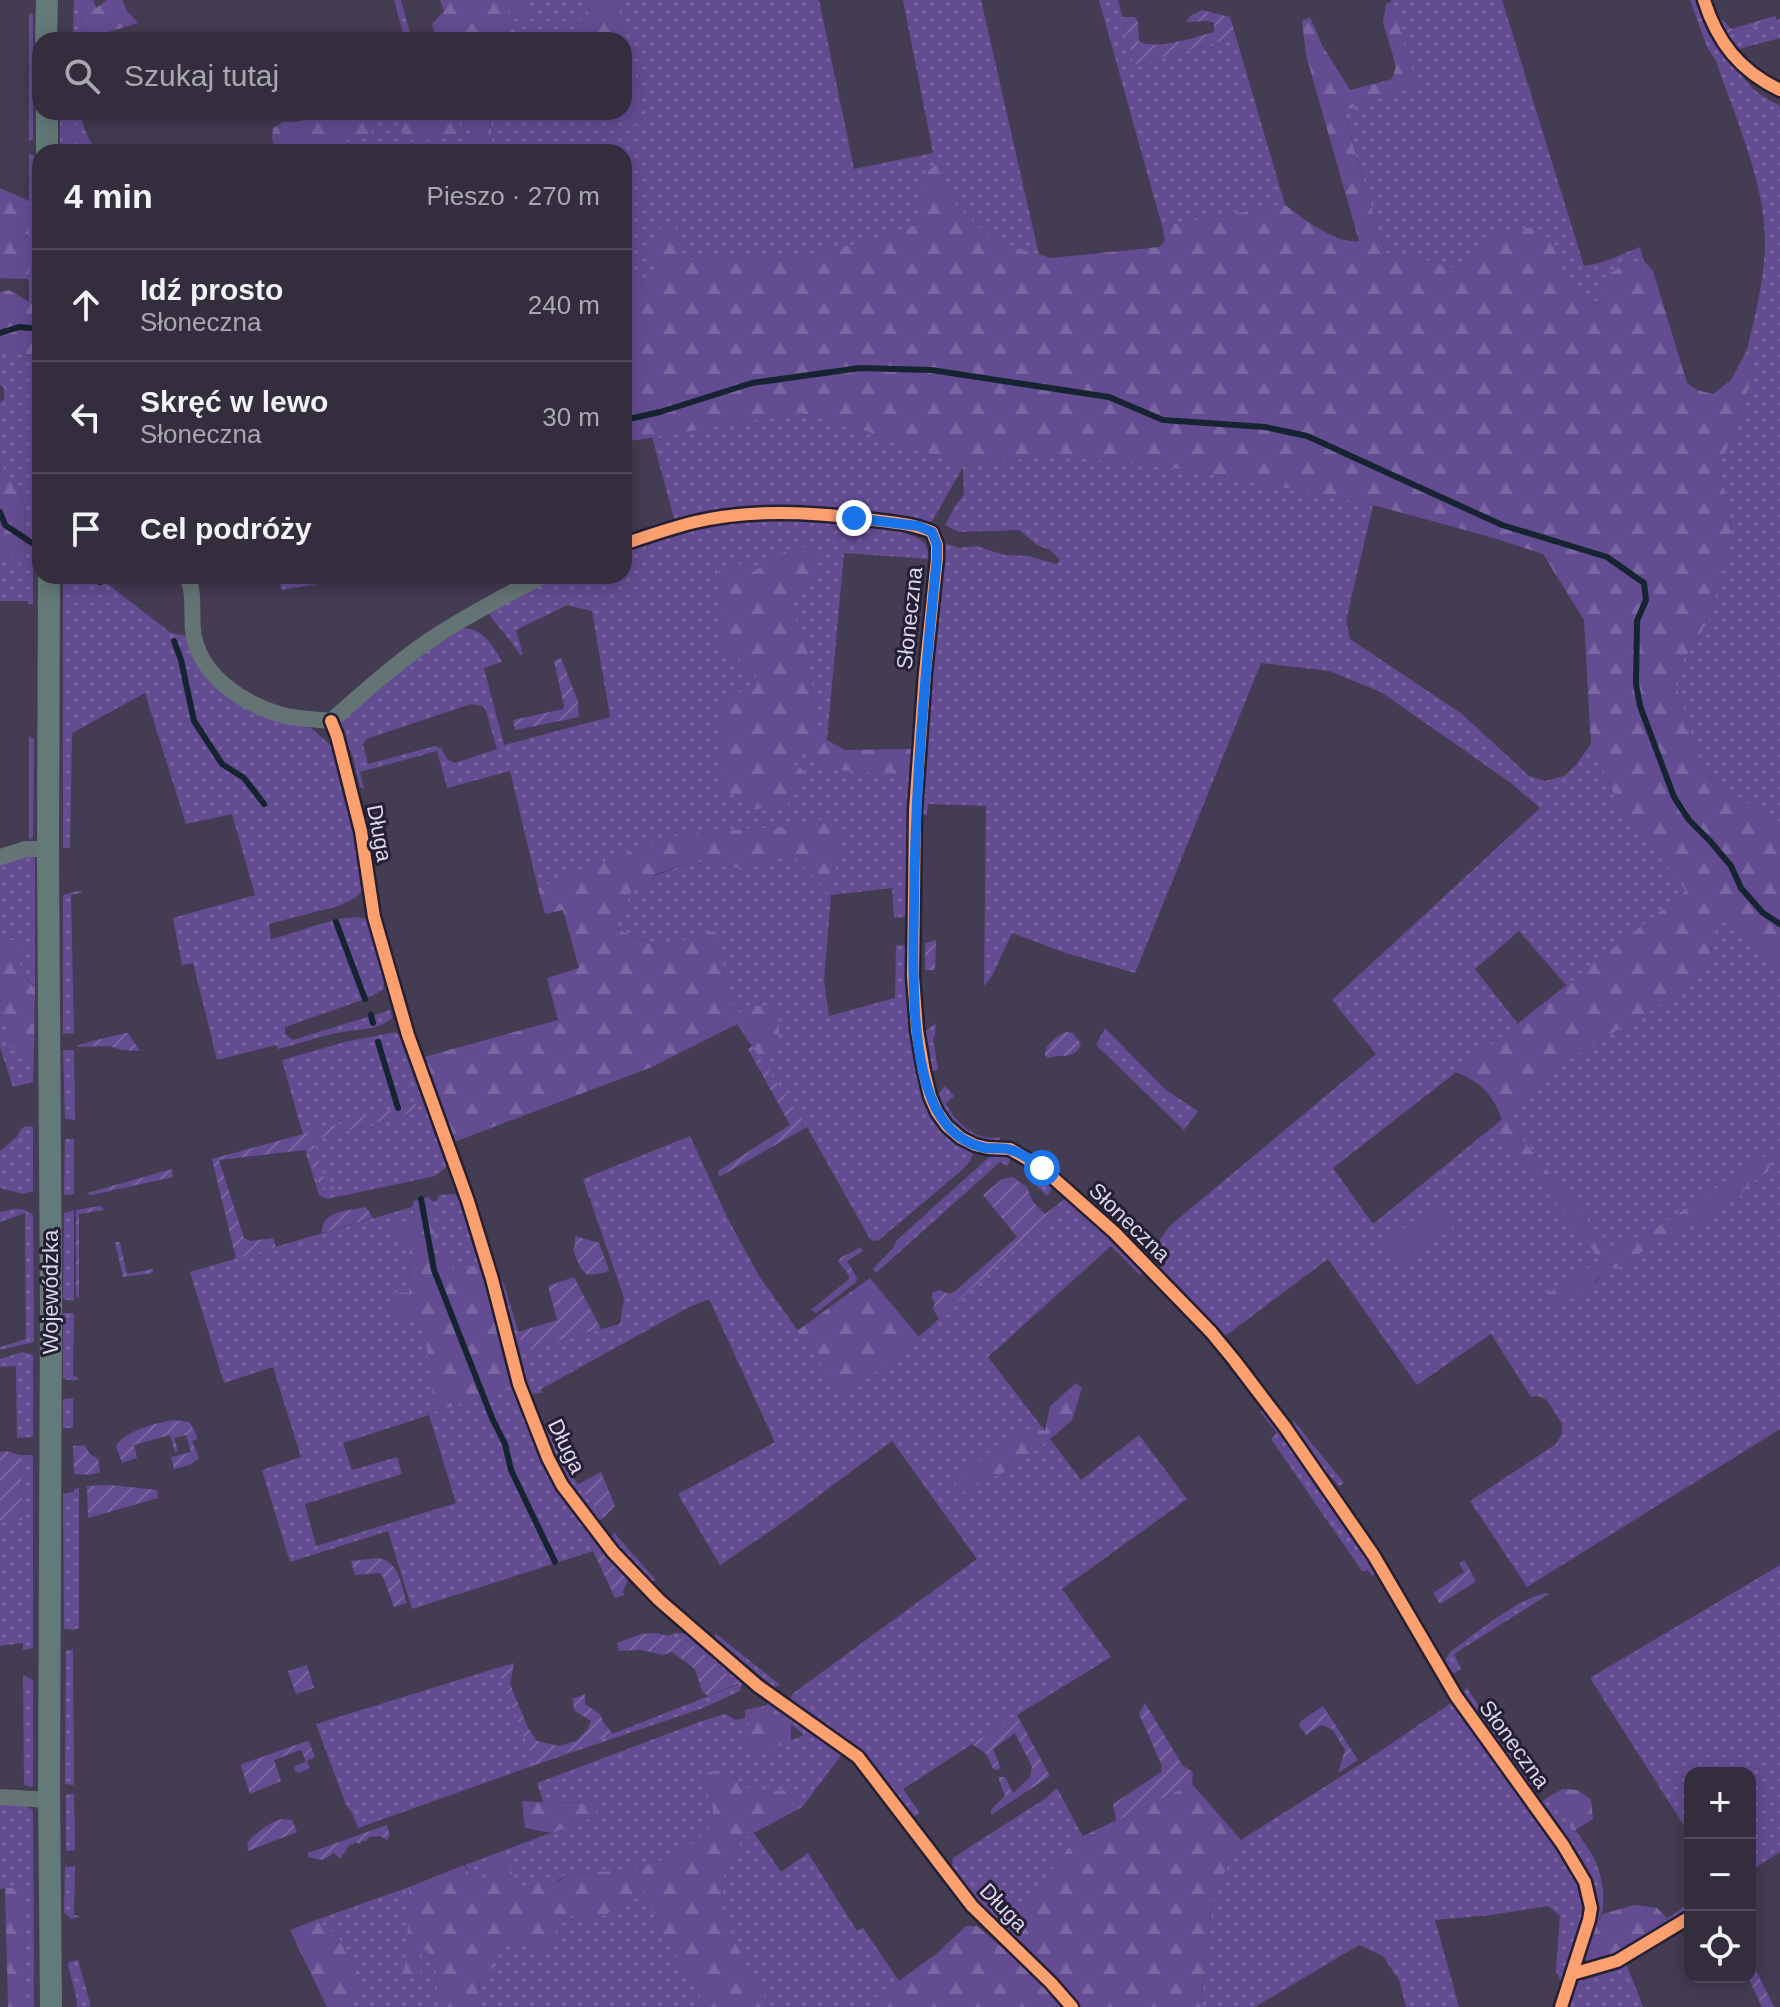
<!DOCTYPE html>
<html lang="pl">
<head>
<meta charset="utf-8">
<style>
	body { margin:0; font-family:Helvetica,sans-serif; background:#3e3949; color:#f1f3f6 }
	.controls { position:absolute; right:24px; bottom:24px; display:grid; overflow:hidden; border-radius:16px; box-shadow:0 4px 20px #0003 }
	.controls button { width:72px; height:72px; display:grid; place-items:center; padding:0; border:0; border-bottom:2px solid #4e4958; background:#332d3e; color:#f1f3f6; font:40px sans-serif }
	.stop { position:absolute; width:24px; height:24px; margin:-18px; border:6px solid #1a73e8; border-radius:50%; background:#fff }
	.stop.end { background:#1a73e8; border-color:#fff; box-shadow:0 2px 8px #0008 }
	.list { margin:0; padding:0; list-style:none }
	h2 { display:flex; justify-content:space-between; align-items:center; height:104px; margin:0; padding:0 32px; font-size:34px }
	h2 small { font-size:26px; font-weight:400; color:#a9a8b0 }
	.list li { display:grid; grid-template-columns:52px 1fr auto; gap:24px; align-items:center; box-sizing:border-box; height:112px; padding:0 32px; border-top:2px solid #4e4958 }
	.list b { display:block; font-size:30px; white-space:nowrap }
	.list p { margin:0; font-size:26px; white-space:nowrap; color:#a9a8b0 }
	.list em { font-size:26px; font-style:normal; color:#a9a8b0 }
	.icon { flex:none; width:44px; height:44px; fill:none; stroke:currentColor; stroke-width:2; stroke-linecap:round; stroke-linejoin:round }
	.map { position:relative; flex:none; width:1780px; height:2007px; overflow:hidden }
	.search { position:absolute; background:#332d3e; box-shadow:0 4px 20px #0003; left:32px; top:32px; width:600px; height:88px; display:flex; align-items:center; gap:20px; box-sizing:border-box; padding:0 28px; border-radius:24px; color:#a9a8b0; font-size:30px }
	.panel { position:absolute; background:#332d3e; box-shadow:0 4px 20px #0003; left:32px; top:144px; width:600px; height:440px; border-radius:24px }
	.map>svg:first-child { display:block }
</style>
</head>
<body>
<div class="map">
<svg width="1780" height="2007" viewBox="0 0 1780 2007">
	<defs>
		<pattern id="grass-dots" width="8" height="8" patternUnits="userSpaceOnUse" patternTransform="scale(2)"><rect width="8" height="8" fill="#644c92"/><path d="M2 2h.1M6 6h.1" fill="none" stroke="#7a65a2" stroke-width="1.8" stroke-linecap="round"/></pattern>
		<pattern id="forest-firs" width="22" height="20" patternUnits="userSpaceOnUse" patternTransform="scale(2)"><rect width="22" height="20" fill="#644c92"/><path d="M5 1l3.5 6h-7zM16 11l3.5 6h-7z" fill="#7a65a2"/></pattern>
		<pattern id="garden-furrows" width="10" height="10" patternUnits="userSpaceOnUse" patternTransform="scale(2)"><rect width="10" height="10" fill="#644c92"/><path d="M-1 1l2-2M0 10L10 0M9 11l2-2" fill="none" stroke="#7a65a2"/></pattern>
	</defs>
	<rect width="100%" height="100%" fill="#443c53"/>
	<g fill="url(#grass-dots)" fill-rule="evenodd">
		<polygon points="74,0 81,0 82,40 77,40 73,34"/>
		<polygon points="394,0 401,0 412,40 405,40"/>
		<polygon points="527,0 585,0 588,10 576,25 581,40 521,40 521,38 506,23 509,8 531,8"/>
		<polygon points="616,0 819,0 854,169 933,153 903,0 981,0 1039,255 995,242 954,203 938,164 926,173 917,224 868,243 845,246 795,258 683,259 675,227 657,277 636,281 624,272 624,152 542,152 538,147 526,144 518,152 484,152 492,143 490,117 488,112 513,112 521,117 537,112 619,112 622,120 646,116"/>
		<polygon points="1099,0 1118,0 1134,65 1236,37 1285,205 1162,226"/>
		<path d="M1391,0H1502L1584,266C1608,263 1618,255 1640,247L1644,261L1653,271L1630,260L1597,304L1569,289L1552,242L1483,238L1469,267L1457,269L1420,259L1385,253L1343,110L1416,85Z"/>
		<path d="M1690,0H1699L1740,69C1746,88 1764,97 1780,106V825L1704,774L1673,676L1709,620L1732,528L1719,466L1740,421L1754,364L1747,350C1755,316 1764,281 1765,246C1767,187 1735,117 1716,61L1707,47Z"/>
		<polygon points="1723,11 1719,19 1728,34 1780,19 1780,38 1735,50 1717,21"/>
		<polygon points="29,13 33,14 33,139 29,141"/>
		<path d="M60,112H81C83,126 85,135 95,147L92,149L81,135L76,124L67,125L62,152H60Z"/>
		<polygon points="373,112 436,115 434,112 469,112 472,149 477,152 339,152 341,141 367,122"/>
		<polygon points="29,154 34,155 33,304 29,301"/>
		<polygon points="5,352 32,356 33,604 29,604 28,601 0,601 0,548 25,566 24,498 0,464 0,402 4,399 4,388 0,385 0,354"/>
		<path d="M800,413L863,430L964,466L1053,455L1197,471L1373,505L1346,621L1350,639L1462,714L1529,776L1545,781L1564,776L1576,765L1591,744L1620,807L1687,891L1567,986L1519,931L1475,969L1518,1024L1333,1168L1373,1224L1494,1126L1532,1171L1601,1261L1544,1296L1595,1283L1607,1268L1616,1269L1657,1242L1677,1237L1686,1225L1709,1221L1718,1203L1737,1200L1749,1184L1768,1172L1772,1156L1780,1159V1429L1527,1587L1470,1501L1556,1444L1562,1434V1424L1547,1400L1538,1396L1531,1397L1491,1334L1417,1385L1328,1259L1224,1337L1158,1270C1151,1251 1159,1239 1171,1225L1376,1054L1332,1000L1540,808L1511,783L1381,692L1329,671L1261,663L1135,973L1066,953L1012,933L992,976L984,986L986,806L928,804L927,815L921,814L928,751V729L942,542L959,548L976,546L1004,555L1028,556L1057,564L1060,560L1050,550L1037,545L1019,530L959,532L945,525L956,505L964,494L963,467L931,523L856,512L675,522L652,437Z"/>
		<path d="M775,519C805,521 904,523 923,542C927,546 928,552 929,559L844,553L827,740L814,729L815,716L806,639L790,608L804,582L786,551L753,573L739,656L747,674H757L740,799L751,810L797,754L815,751L820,769L911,775L905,917L894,918L892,888L831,895L824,981L829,1016L895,998L896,945L907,946L924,1097L974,1151L970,1161L962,1170L879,1240L874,1241L870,1239L807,1127L761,1060L779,1040L735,1014L715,932L658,947L615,927L613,914L624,909L633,887L646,886L656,875L697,860L709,858C731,878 766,862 790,853L830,894L800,826L711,831L666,838L538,888L510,771L447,788L437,751L360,772L364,789L360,787L353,758L339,720L372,691L460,628C483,628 492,643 502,662L484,668L504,745L610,717L592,611L567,605L516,630L523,655H520C511,639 499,629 489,614C497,604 547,578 561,576C581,573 604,576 624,576V551L686,531L726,521ZM471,704L483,706L486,711L497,749L455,763L448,760L441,748L435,746L368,764L363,745L366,739Z"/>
		<path d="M63,576H97L171,633L187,636L211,674L308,726L332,746L356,834L363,881L361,892L355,898L338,906L269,924L271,939C298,934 345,910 369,920L385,978L383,990L365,999L285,1027V1034L293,1040L390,1010L392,1018C379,1030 358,1029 342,1032C320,1036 299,1044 278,1049L276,1045L217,1060L193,963L182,965L173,918L255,895L232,814L186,824L145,693L72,733L70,848H63Z"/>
		<polygon points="280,576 340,576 342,580 281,590"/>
		<polygon points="29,736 34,739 33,838 29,840"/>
		<path d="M30,855L35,858V988C24,977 14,962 21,947L11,940L0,944V862Z"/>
		<polygon points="82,890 81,893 71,895 74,1033 63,1034 63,895"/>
		<polygon points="1717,916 1780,967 1780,1147 1654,1229 1615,1250 1597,1232 1522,1139 1511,1115 1547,1072 1686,989 1710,959"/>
		<polygon points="0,999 12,1047 18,1056 24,1058 34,1049 33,1082 13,1087 0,1047"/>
		<polygon points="936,1023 935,1035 933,1039 938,1069 928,1074 922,1034"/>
		<polygon points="1105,1028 1166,1090 1198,1111 1184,1130 1096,1045"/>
		<polygon points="396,1032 406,1041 446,1159 446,1167 435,1176 327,1199 319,1195 305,1150 309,1151 318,1184 336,1188 325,1181 313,1140 418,1111 415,1103 303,1135 282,1060 345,1042"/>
		<polygon points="63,1050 74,1050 75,1120 65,1119"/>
		<path d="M945,1086L954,1096L946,1104C957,1124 976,1142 1000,1137V1144L977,1140L950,1121L937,1096Z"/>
		<polygon points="25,1126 33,1127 33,1191 23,1194 0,1188 0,1151 18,1136 20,1130"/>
		<polygon points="690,1136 727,1217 759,1276 845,1397 930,1327 1057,1210 1059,1208 1057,1205 1067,1197 1144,1271 1140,1275 1111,1246 988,1357 1045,1431 1004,1472 1050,1439 1081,1480 1139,1435 1187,1499 1062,1589 1111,1657 1017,1715 903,1789 920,1813 912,1818 790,1700 792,1694 977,1559 892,1441 789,1518 720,1565 678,1494 775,1442 709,1299 689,1307 541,1389 542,1393 529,1394 499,1288 503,1281 524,1350 620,1324 624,1298 583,1179"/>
		<polygon points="65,1139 74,1139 74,1194 64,1195"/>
		<polygon points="995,1155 1009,1156 1010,1161 1007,1166 1000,1162 876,1273 873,1269 893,1248 896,1241 989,1157"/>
		<polygon points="1032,1168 1053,1186 1047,1196 1027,1177"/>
		<path d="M455,1194L462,1202L489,1291L463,1270L454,1272L437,1259L429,1242L432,1205L416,1210L413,1209L415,1217L396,1225L392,1238L410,1245L409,1293L404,1323L423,1317L515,1385L603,1548L412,1609L388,1531L290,1562L262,1470L301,1457L273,1367L224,1383L190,1272L412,1207L414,1201L428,1197L432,1201H436L440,1195ZM429,1415L456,1503L316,1546L305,1504L402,1474L397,1457L352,1470L343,1443Z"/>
		<polygon points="15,1209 22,1209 33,1215 34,1342 0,1350 0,1347 26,1339 25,1213 0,1222 0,1212"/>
		<polygon points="74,1210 74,1301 63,1299 64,1213"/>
		<polygon points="63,1313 74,1313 73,1376 78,1377 78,1380 69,1380 63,1378"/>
		<polygon points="22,1352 33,1355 33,1437 17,1438 16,1366 0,1367 0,1359"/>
		<polygon points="73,1398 73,1428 63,1428 63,1399"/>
		<polygon points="1266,1409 1378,1571 1372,1576 1368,1570 1362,1571 1271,1439 1277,1433 1260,1411"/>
		<path d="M1293,1420L1344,1483L1339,1486C1325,1470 1294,1440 1293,1420Z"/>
		<path d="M550,1423C559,1461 579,1488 603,1518L599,1521L583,1509L542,1430Z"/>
		<polygon points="21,1455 31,1455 33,1457 33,1648 23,1650 23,1643 0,1646 0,1522 22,1519"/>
		<polygon points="79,1488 79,1628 73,1630 64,1629 63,1494 74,1492 74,1489"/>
		<polygon points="614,1532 617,1536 656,1580 650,1582 611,1539"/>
		<polygon points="1780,1565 1780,1852 1750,1871 1750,1773 1690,1773 1690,1835 1590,1678"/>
		<path d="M1546,1593L1549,1594L1454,1654L1461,1669L1455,1673L1452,1672L1445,1661L1450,1652C1477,1633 1515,1600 1546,1593Z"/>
		<polygon points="676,1633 683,1633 693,1637 742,1681 740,1691 703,1708 535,1765 358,1828 352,1813 346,1805 316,1724 497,1668 536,1764 739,1684 688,1641 666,1636"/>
		<polygon points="715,1633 780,1685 774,1687 715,1639"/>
		<polygon points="73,1649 74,1785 65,1784 66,1651"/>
		<polygon points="23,1675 33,1680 33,1787 24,1785"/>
		<polygon points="1469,1686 1468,1690 1497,1732 1535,1781 1533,1785 1527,1785 1464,1695 1464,1691"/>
		<polygon points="1454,1701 1567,1861 1581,1888 1586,1908 1562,1985 1556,1971 1560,1916 1548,1906 1491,1915 1435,1920 1459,2007 1406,2007 1399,1980 1383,1956 1359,1945 1255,2007 1204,2007 1201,2003 1213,1895 1241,1840 1370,1758"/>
		<path d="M772,1704L843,1753L802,1807L784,1790L754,1792L722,1769L702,1775L713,1808L711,1826C702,1835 692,1845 682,1852C657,1867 597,1875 569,1872C555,1885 540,1886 522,1887L499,1855L484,1882L474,1881L465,1865L593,1817L598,1809L593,1802L544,1803L537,1783L699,1722L725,1714L736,1720L745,1718V1710ZM768,1705L804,1735L766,1751Z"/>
		<polygon points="1057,1788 1083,1837 1072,1842 1008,1932 982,1905 952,1867 953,1858 1046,1798"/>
		<polygon points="74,1793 75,1850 66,1851 66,1795"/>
		<path d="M1548,1797C1573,1830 1605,1856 1603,1900C1603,1911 1602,1915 1596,1923C1597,1912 1598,1901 1596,1890C1590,1864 1563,1835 1547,1813L1542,1802Z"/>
		<polygon points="0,1802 21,1803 33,1810 34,2007 26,2007 25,1887 0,1889"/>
		<polygon points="754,1833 781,1872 808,1853 857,1931 863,1928 899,1981 874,1999 869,2007 772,2007 753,1980 722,1914 723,1877 741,1840"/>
		<polygon points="75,1866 74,1915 81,1916 71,1919 64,1912 65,1867"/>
		<polygon points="409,1887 409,1915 419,1956 426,1947 436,1967 438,2007 348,2007 361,1990 361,1974 346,1953 337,1935 316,1920"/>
		<path d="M644,1891L662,1934L691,1978L706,2007H468L478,2002L480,1977L493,1941L529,1943L540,1950C553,1931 559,1919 582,1912L592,1922Z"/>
		<polygon points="1690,1903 1690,1909 1629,1947 1592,1963 1622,1948"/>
		<polygon points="78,1960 90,2003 90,2007 77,2007 76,1996 68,1965 69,1962"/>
		<polygon points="1626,1963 1643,2007 1567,2007 1579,1980 1584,1980"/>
	</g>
	<g fill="url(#forest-firs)">
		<polygon points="81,0 93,0 96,8 107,0 122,0 127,11 138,23 82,40"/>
		<polygon points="440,0 527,0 531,8 525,14 509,8 507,23 521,38 521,40 441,40 435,36 432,24 444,11"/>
		<polygon points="585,0 616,0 646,116 637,124 621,120 619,112 624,112 624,40 581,40 576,25 588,10"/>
		<path d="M1392,1L1416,85L1343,111L1385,253L1420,259L1457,269L1468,267L1483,238L1536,226L1552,242L1569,289L1596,304L1605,277L1630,260L1653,271L1687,383L1697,390L1713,394L1731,380L1747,350L1754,364L1740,421L1719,466L1732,528L1709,620L1673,676L1704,774L1780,825V967L1717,916L1710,959L1686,989L1547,1072L1511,1115L1522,1139L1597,1232L1615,1250L1654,1229L1780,1147V1159L1772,1157L1768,1172L1749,1184L1737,1200L1718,1203L1709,1221L1687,1225L1677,1237L1657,1242L1616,1269L1607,1268C1594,1285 1568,1308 1546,1305L1544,1296L1600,1260L1532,1171L1494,1126L1502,1119C1492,1093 1481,1083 1456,1072L1686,891L1620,807L1591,744L1584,620L1543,554L1487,536L1373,505L1197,471L1053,455L964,466L863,430L800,413L624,442V272L636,281L657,277L648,247L662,224L675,227L684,259L795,258L845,246L868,243L917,224L926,173L938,163L954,203L995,242L1051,258L1159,247L1165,241L1162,226L1285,205C1304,219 1335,244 1359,241L1306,55L1302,21L1310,17L1322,45L1350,90L1392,79L1396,66L1383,22L1386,4Z"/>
		<polygon points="336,112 373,112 367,122 373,136 341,141 339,152 276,152 272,139 273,128 283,122 296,122"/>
		<polygon points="395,112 434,112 436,115 460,119 458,135 420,141 404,139"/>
		<polygon points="469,112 488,112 490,117 492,143 484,152 477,152 472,149"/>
		<polygon points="76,123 81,135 92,149 92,152 62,152 67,125"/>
		<polygon points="0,188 29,201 29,279 0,278"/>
		<polygon points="9,290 33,304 32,356 5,352 0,354 0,292"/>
		<polygon points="0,464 24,498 25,567 0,548"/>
		<polygon points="806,547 816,550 821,556 813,577 804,582 790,608 806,639 815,716 815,729 827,740 845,750 912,749 911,775 820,769 815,751 797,754 791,762 802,769 801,784 788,805 751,810 740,799 720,788 721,706 738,692 755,689 757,675 747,674 738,656 721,654 719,568 740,564 753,572 786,551"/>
		<path d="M828,818L844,830L830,895L790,853C766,862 731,878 709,858L697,860L656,874L646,886L633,887L624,909L614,914L616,928L658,947L715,931L735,1014L752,1006H775L779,1016V1040L761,1060L737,1024L652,1067L454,1142L424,1057L558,1020L547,978L579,968L563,910L545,914L538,888L666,838L711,831L800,826Z"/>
		<polygon points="11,940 20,940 20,964 26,979 35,988 34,1049 24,1058 18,1056 12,1047 0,999 0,944"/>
		<path d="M432,1205L437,1230L429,1242L436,1259L448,1257L454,1271L475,1265C496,1294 506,1350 515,1385L435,1412L423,1318L404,1323L390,1321L393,1314L390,1304L396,1292L409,1293L410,1245L391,1238L396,1225L415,1217L413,1206L416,1210Z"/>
		<polygon points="870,1278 919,1337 845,1397 797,1331"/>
		<polygon points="1076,1383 1082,1388 1072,1420 1050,1439 1004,1472 957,1495 955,1479 1020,1428 1045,1431 1050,1406"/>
		<path d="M768,1704L791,1724V1741C783,1744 774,1749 766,1751C760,1752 752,1750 748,1746C733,1732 757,1713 768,1704Z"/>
		<path d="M722,1769L754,1792L784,1790L802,1807L741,1840L723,1877L722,1914L753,1980L772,2007H706L691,1978L662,1934L644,1891L592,1923L582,1912C559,1919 557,1927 550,1948L540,1950L529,1943L493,1941L501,1962L480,1977L478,2002L468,2007H438L436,1967L426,1948L419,1956L421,1976L404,1974L409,1915V1887L464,1865L474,1881L484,1882L488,1864L499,1854L522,1887L534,1886L541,1875L559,1881L569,1872C597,1875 657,1867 682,1852C692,1845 702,1835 711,1826L713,1808L702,1774Z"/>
		<polygon points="1192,1784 1241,1840 1213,1895 1201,2002 1204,2007 869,2007 874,1999 936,1954 966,1926 977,1926 1019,1962 1008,1932 1073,1841"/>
		<polygon points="1563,1789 1578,1790 1591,1800 1593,1819 1574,1831 1548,1797"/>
		<polygon points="522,1801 554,1803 594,1802 598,1809 593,1817 552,1833 525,1828"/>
		<polygon points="25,1887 26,2007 8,2007 5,1888"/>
		<path d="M1634,1905L1657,1908L1667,1918C1648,1930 1609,1962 1587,1962L1584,1956L1596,1923L1603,1914Z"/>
		<polygon points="316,1920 337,1935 346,1953 361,1974 362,1990 348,2007 327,2007 290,1930"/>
	</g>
	<g fill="url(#garden-furrows)">
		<path d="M1202,10L1230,17L1236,37L1134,65L1122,17H1135L1138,22L1139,41C1155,51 1196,37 1214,32V23L1208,21L1186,22L1190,16Z"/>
		<polygon points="1775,16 1777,20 1727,34 1719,19 1724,21 1731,29"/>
		<polygon points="561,658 578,701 579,717 515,730 513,720 563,709 564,706 554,661"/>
		<polygon points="936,940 935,970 925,970 925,943"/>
		<path d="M1066,1032L1073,1033L1081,1044C1074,1061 1062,1053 1048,1058L1045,1055C1045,1045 1056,1036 1066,1032Z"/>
		<polygon points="125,1033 128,1033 140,1051 121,1050 110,1046 78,1047 77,1045"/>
		<polygon points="752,1046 807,1127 719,1177 718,1171 790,1125 748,1049"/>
		<path d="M415,1103L418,1111L313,1140L325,1181L336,1188V1190C312,1190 314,1170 309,1151L305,1150L219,1160L244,1238L251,1241L273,1238L276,1247L236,1259L212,1159Z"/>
		<polygon points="172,1169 173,1177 91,1195 87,1193"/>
		<polygon points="1013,1177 1027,1187 1033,1202 1045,1214 1057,1205 1059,1208 939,1319 933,1309 935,1303 932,1299 932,1293 939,1290 949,1294 955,1291 1017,1237 983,1195 1002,1179"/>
		<polygon points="100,1206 103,1207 103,1210 79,1214 79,1297 76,1298 76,1210"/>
		<path d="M366,1207L373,1218L322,1233C321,1210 349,1211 366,1207Z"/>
		<polygon points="575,1236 599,1243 609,1270 604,1273 588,1275 581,1269 573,1250 575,1244"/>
		<polygon points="115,1242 120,1242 127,1274 153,1269 153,1273 123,1277"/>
		<path d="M861,1247L863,1251L847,1261L857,1278L856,1282L816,1313L811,1310L849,1279C850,1272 842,1268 839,1262L840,1258Z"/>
		<polygon points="574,1277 601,1329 524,1350 518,1332 557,1320 548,1286"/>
		<path d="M174,1420L190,1422L198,1439L192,1441L199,1458L190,1465L174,1469L171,1457L191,1452L186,1435L174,1438L178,1451L175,1452L170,1435L134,1445L137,1458L122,1463L116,1446C127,1430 155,1423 174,1420Z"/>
		<polygon points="84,1445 90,1454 98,1459 100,1472 90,1475 74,1474 73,1446"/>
		<polygon points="6,1451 21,1455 22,1520 0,1522 0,1452"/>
		<polygon points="601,1472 615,1506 603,1518 577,1485"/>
		<polygon points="111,1485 157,1490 158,1498 88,1518 87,1486"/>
		<polygon points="603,1548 629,1578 623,1591 624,1595 615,1598 593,1551"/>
		<path d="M377,1558C399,1560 401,1585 407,1603L394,1607L383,1577L380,1573L355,1575L351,1561Z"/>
		<polygon points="1464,1560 1475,1579 1475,1582 1440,1604 1433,1593 1464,1572 1459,1563"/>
		<polygon points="656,1633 688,1641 739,1683 708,1696 702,1691 695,1669 672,1652 662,1655 641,1650 619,1651 617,1643 641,1634"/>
		<polygon points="514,1663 510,1684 528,1728 537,1741 559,1746 576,1741 588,1729 591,1721 575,1711 572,1699 585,1694 585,1704 600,1714 604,1723 613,1734 535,1765 497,1668"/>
		<polygon points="307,1665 314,1688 296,1694 288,1671"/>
		<polygon points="1145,1703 1183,1766 1193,1772 1192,1784 1116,1821 1113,1804 1161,1772 1162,1766 1139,1714"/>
		<polygon points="1323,1706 1358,1760 1338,1773 1345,1750 1332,1729 1321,1725 1306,1735 1299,1725 1301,1721"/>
		<polygon points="1017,1715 1050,1776 991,1815 991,1810 1005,1796 998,1777 1005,1777 1013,1793 1030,1777 1032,1767 1015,1733 993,1749 1001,1769 994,1770 986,1754 972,1744"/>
		<polygon points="307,1741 309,1742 315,1757 307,1761 310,1768 298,1773 294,1770 295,1766 306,1761 301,1750 274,1760 281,1781 250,1794 241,1766 242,1764"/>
		<path d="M281,1819L292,1820L297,1832L248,1851L247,1843C257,1832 267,1824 281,1819Z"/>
		<polygon points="387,1825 390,1835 387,1840 380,1836 369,1837 366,1841 362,1841 360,1844 355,1842 353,1845 350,1844 340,1859 334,1853 323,1860 308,1857 308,1853"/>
		<polygon points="1750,1958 1774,2007 1762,2007 1748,1977 1750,1977"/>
	</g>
	<polygon fill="#644c92" points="1435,1204 1453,1227 1400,1267 1383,1244"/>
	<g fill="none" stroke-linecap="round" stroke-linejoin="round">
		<g stroke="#162330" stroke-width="6">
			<polyline points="0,333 19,327 30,328"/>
			<polyline points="624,420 660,412 752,383 860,368 931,370 1109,397 1163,420 1265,427 1307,436 1502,525 1607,557 1644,583 1646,600 1637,621 1636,684 1640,706 1674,797 1689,820 1710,841 1731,866 1741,888 1763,913 1780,924"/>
			<polyline points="0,512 5,525 32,543"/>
			<polyline points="92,576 100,582"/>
			<polyline points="174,641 181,660 194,721 222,764 244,778 264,804"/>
			<polyline points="336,922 365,999"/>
			<polyline points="371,1015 373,1023"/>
			<polyline points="378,1042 398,1108"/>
			<polyline points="421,1199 434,1270 492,1418 505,1444 511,1470 555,1562"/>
		</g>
		<g stroke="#647474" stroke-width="16">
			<path d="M1704,0C1717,42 1740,71 1780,90"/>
			<path d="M624,544C647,536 671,528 695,522C751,509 809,512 866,519C888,522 911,523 932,532L937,545V558L925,673L915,810L913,976L917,1030L924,1071L930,1096L937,1112L947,1126L961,1138L975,1145L988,1148L1010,1149L1042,1168L1114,1232L1211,1332L1234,1360L1285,1427L1374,1556L1456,1696L1563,1845L1585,1882L1591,1908L1589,1920L1561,2007"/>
			<path d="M187,576C196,595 190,617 194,637C203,678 244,704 282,715C297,719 315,719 331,721"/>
			<polyline points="331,721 337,736 361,831 374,917 408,1035 468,1201 492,1279 519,1384 548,1458 562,1485 613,1552 659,1600 758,1686 858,1757 972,1906 1051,1983 1072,2007"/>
			<path d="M331,721C364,692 398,661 436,636C470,614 506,595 543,576"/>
			<polyline points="0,857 26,849 48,849"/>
			<polyline points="0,1797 49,1800"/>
		</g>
		<g stroke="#647a78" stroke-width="22">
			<polyline points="46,40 47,0"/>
			<polyline points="47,112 47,152"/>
			<polyline points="49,576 48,857 51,1307 49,1789 51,2007"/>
		</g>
		<g stroke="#251f32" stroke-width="17">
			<g id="cycleway">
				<path d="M1704,0C1717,42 1740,71 1780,90"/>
				<path d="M624,544C647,536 671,528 695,522C751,509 809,512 866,519C888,522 911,523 932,532L937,545V558L925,673L915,810L913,976L917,1030L924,1071L930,1096L937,1112L947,1126L961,1138L975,1145L988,1148L1010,1149L1042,1168L1114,1232L1211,1332L1234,1360L1285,1427L1374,1556L1456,1696L1563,1845L1585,1882L1591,1908L1589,1920L1561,2007"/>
				<polyline points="331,721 337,736 361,831 374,917 408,1035 468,1201 492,1279 519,1384 548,1458 562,1485 613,1552 659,1600 758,1686 858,1757 972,1906 1051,1983 1072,2007"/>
				<polyline points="1572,1974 1617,1961 1690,1917"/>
			</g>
		</g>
		<use href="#cycleway" stroke="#fca06f" stroke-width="12"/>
	</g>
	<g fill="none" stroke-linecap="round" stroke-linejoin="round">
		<path stroke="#1a73e8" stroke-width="10" d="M854,518L918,526L932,532L937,545V558C925,673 915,788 914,904C913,962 908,1078 946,1124C956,1136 970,1145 986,1148C994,1149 1003,1147 1011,1150C1022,1153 1032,1161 1042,1168"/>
	</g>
	<g text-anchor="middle" stroke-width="6" stroke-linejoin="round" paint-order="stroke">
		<g font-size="22" fill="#dcd6f0" stroke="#251f32">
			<text transform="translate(909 618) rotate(-84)" y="8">Słoneczna</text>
			<text transform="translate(380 833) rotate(79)" y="8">Długa</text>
			<text transform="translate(1130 1222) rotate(44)" y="8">Słoneczna</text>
			<text transform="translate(50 1292) rotate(-90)" y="8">Wojewódzka</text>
			<text transform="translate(567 1446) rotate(64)" y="8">Długa</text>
			<text transform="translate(1515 1744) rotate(54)" y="8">Słoneczna</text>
			<text transform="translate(1004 1907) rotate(46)" y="8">Długa</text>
		</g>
	</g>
</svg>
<div class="controls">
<button>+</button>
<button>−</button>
<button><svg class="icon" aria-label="locate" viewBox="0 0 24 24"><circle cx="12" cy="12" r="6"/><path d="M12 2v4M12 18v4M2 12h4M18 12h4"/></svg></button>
</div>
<div class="stop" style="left:1042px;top:1168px"></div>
<div class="stop end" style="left:854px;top:518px"></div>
<div class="search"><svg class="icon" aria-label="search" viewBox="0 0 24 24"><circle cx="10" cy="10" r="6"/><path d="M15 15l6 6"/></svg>Szukaj tutaj</div>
<section class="panel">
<h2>4 min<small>Pieszo · 270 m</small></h2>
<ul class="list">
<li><svg class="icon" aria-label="ahead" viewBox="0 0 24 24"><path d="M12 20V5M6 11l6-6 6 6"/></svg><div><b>Idź prosto</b><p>Słoneczna</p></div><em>240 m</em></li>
<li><svg class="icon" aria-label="left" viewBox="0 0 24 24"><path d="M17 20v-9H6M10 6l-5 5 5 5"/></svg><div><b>Skręć w lewo</b><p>Słoneczna</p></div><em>30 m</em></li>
<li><svg class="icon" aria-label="arrive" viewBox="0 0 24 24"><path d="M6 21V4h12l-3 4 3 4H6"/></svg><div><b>Cel podróży</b></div></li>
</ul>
</section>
</div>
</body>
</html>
